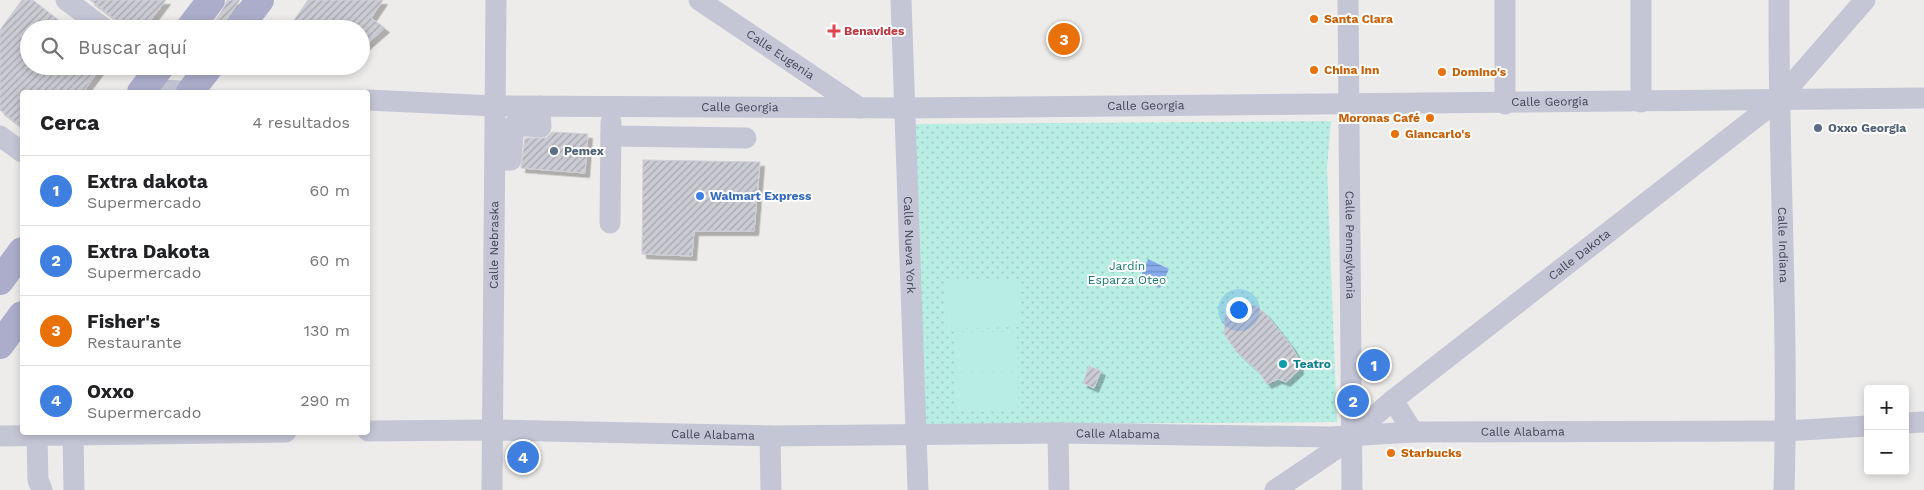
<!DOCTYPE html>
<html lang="es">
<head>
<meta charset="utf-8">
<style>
	body { margin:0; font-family:"Work Sans",sans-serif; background:#f6f6f6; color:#202124 }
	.controls { position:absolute; right:15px; bottom:15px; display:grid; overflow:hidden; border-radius:5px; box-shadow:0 2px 8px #0003 }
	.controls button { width:45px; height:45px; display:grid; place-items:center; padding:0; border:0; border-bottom:1px solid #e0e0e0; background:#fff; color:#202124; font:25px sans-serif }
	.you { position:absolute; left:1238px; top:309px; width:18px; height:18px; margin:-12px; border:4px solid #fff; border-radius:50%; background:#1a73e8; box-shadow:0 0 0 8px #1a73e833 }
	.badge { display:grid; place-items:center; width:32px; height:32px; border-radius:50%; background:#0b8043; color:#fff; font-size:16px; font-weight:700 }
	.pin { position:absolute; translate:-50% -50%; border:2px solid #fff; box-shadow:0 1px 5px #0006 }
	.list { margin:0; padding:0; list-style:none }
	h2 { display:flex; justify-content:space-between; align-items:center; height:65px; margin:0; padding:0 20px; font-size:21px }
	h2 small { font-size:16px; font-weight:400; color:#757577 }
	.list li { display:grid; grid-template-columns:32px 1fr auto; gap:15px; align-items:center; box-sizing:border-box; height:70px; padding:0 20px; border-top:1px solid #e0e0e0 }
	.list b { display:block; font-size:19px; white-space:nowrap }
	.list p { margin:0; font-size:16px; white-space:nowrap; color:#757577 }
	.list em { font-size:16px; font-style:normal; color:#757577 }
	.icon { flex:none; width:28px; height:28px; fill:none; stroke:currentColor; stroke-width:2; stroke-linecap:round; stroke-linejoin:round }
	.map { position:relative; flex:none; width:1924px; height:490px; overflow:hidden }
	.search { position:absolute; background:#fff; box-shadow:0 2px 8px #0003; left:20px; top:20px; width:350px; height:55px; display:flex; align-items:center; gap:12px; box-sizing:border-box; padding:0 18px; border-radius:28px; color:#757577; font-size:19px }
	.panel { position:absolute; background:#fff; box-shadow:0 2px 8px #0003; left:20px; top:90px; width:350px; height:345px; border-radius:5px }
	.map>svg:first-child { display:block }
</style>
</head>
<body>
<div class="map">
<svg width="1924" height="490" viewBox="0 0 1924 490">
	<defs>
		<pattern id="grass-dots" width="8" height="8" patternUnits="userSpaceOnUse" patternTransform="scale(1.25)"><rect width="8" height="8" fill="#b8ede3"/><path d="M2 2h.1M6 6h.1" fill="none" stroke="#9fcdc5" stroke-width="1.8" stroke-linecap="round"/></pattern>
		<pattern id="water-rules" width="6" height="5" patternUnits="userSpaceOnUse" patternTransform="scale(1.25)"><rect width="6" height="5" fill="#85abea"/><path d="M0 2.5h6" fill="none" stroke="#6e8dc0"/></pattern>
		<pattern id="building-hatch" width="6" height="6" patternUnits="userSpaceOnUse" patternTransform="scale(1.25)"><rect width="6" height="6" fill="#cbcbd3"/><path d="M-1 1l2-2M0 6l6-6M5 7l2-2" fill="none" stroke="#a6a7ae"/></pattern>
		<filter id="shadow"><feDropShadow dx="4.5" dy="4.5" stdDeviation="0" flood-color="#0004"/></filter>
	</defs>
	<rect width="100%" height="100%" fill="#eeeceb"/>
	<polygon fill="url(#grass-dots)" points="1331,121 1327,168 1337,422 917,425 916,124"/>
	<g fill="#b8ede3">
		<polygon points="1020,280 1021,327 947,329 946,281"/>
		<polygon points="954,332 1017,332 1018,370 954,370"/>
		<rect x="954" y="372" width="64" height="38"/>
	</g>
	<polygon fill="url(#water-rules)" points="1148,259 1169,269 1160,288 1140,279"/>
	<g fill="url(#building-hatch)" stroke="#d0cfd7" filter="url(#shadow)">
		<polygon points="22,0 33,0 70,29 29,29 29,66 102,66 83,92 22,92 22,127 0,110 0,30"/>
		<polygon points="90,0 166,0 144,29 128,29"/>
		<polygon points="227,0 240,0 226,20 222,29 209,29 223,9"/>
		<polygon points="308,0 383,0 371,18 385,28 361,49 361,29 288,29"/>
		<polygon points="552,132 588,134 585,173 521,168 525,138 546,138"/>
		<polygon points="643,160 760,162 754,231 694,231 692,256 642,254"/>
		<polygon points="1238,304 1256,306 1265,313 1291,346 1298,358 1299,370 1286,382 1278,379 1267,384 1259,372 1236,351 1224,334 1225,316"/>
		<polygon points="1089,366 1101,371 1094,388 1083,383"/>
	</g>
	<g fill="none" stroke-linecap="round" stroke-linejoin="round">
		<g stroke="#c4c6d6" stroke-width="21">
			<polyline points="66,0 105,29"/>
			<path id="s1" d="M699,0L860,108"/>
			<path id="s2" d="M901,0L918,490"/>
			<path id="s3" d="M1348,0L1352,490"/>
			<polyline points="1505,0 1505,104"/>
			<polyline points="1641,0 1641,102"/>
			<path id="s4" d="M1779,0C1778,163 1789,327 1784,490"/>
			<polyline points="144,89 199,92"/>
			<path id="s5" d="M368,100L495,106L904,108L1924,98"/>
			<polyline points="0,136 22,152"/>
			<polyline points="611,136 746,138"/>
			<polyline points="495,160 511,160 514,125 541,127 540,106"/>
			<polyline points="610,223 611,122"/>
			<polyline points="1393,400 1413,432"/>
			<polyline points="1905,423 1924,422"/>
			<path id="s6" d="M368,431L493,430L770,436L1058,433L1331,437L1413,432L1786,431L1868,426"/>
			<polyline points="73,432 74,490"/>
			<polyline points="1058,433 1059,490"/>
			<polyline points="0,436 286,432"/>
			<polyline points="37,436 38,480 42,490"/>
			<polyline points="770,436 771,490"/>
			<path id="s7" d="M492,490L496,0"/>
			<path id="s8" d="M1275,490L1333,451L1393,400L1778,100L1865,0"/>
		</g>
		<g stroke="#abadcb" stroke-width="28">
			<polyline points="189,29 211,0"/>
			<polyline points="238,29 260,0"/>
			<polyline points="141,92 161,66"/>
			<polyline points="190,92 210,66"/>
			<polyline points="0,281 22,251"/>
			<polyline points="0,345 22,315"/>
		</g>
	</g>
	<g fill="#e8710a" stroke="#fff" stroke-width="2">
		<circle cx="1314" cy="19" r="5"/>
		<circle cx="1314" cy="70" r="5"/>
		<circle cx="1442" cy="72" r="5"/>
		<circle cx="1430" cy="118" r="5"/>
		<circle cx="1395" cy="134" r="5"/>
		<circle cx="1391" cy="453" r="5"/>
	</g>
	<path fill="#e0444e" stroke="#fff" stroke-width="2" d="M831.5 23.5h5v5h5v5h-5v5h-5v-5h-5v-5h5z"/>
	<g fill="#5c6f8a" stroke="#fff" stroke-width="2">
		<circle cx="1818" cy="128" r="5"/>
		<circle cx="554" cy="151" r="5"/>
	</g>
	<circle fill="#3f7fe0" stroke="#fff" stroke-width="2" cx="700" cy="196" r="5"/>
	<circle fill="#0f9aa8" stroke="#fff" stroke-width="2" cx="1283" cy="364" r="5"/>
	<g text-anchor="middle" stroke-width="4" stroke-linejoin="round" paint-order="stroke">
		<g font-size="12" font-weight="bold" fill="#c56008" stroke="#fff" text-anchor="start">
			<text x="1324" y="23">Santa Clara</text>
			<text x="1324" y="74">China Inn</text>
			<text x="1452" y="76">Domino's</text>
			<text x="1420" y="122" text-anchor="end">Moronas Café</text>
			<text x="1405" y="138">Giancarlo's</text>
			<text x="1401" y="457">Starbucks</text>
		</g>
		<g font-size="12" font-weight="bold" fill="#be3a42" stroke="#fff" text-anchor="start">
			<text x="844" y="35">Benavides</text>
		</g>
		<g font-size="12" fill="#444658" stroke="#fff">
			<text dy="4" stroke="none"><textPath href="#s1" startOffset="98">Calle Eugenia</textPath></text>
			<text dy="4" stroke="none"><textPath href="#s5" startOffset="1182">Calle Georgia</textPath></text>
			<text dy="4" stroke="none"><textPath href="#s5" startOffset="778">Calle Georgia</textPath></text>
			<text dy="4" stroke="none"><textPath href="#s5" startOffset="372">Calle Georgia</textPath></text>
			<text dy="4" stroke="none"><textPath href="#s7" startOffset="245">Calle Nebraska</textPath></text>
			<text dy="4" stroke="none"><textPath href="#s2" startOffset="245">Calle Nueva York</textPath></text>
			<text dy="4" stroke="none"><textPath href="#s3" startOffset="245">Calle Pennsylvania</textPath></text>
			<text dy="4" stroke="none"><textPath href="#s4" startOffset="245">Calle Indiana</textPath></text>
			<text dy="4" stroke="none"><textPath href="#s8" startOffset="385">Calle Dakota</textPath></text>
			<text dy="4" stroke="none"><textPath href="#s6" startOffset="1155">Calle Alabama</textPath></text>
			<text dy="4" stroke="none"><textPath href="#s6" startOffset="750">Calle Alabama</textPath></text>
			<text dy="4" stroke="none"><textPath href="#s6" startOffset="345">Calle Alabama</textPath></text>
		</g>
		<g font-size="12" font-weight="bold" fill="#4e5e75" stroke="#fff" text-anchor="start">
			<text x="1828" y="132">Oxxo Georgia</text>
			<text x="564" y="155">Pemex</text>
		</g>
		<g font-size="12" font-weight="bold" fill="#366cbe" stroke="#fff" text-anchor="start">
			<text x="710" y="200">Walmart Express</text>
		</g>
		<g font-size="12" fill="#177870" stroke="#fff">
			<text x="1127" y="270">Jardín<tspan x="1127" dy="14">Esparza Oteo</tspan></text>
		</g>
		<g font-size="12" font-weight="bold" fill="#0d838f" stroke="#fff" text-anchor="start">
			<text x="1293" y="368">Teatro</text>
		</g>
	</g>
</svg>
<div class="controls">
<button>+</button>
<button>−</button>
</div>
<div class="you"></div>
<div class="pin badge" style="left:1374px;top:365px;background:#3f7fe0">1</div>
<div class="pin badge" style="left:1353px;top:401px;background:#3f7fe0">2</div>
<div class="pin badge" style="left:1064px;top:39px;background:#e8710a">3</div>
<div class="pin badge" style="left:523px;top:457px;background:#3f7fe0">4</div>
<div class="search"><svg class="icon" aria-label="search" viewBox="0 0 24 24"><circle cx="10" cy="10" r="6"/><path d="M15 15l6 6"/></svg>Buscar aquí</div>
<section class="panel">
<h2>Cerca<small>4 resultados</small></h2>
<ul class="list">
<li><span class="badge" style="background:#3f7fe0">1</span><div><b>Extra dakota</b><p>Supermercado</p></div><em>60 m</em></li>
<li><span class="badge" style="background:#3f7fe0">2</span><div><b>Extra Dakota</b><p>Supermercado</p></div><em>60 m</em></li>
<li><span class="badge" style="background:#e8710a">3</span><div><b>Fisher's</b><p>Restaurante</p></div><em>130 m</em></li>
<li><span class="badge" style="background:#3f7fe0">4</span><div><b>Oxxo</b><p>Supermercado</p></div><em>290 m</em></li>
</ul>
</section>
</div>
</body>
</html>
